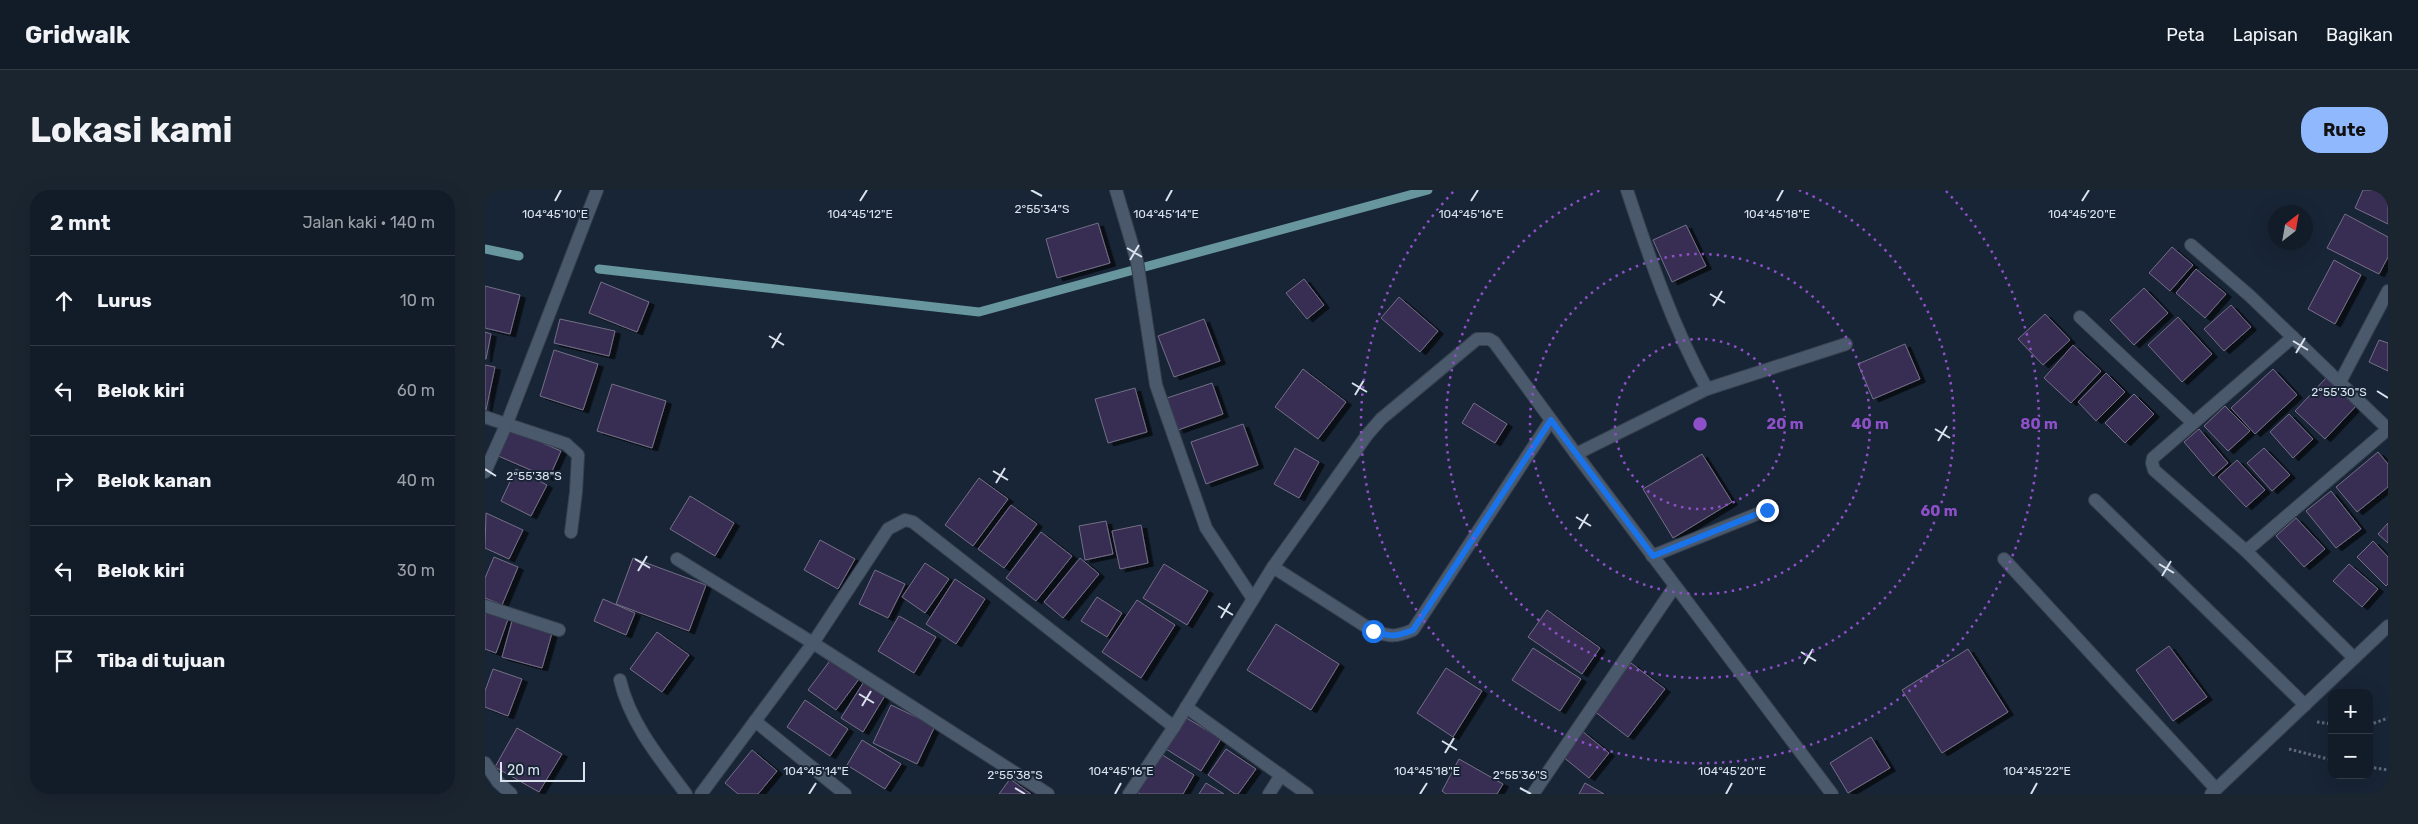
<!DOCTYPE html>
<html lang="id">
<head>
<meta charset="utf-8">
<style>
	body { margin:0; font-family:Rubik,sans-serif; background:#1b2530; color:#f1f3f6 }
	.controls { position:absolute; right:15px; bottom:15px; display:grid; overflow:hidden; border-radius:10px; box-shadow:0 5px 20px #0002 }
	.controls button { width:45px; height:45px; display:grid; place-items:center; padding:0; border:0; border-bottom:1px solid #313a45; background:#121c28; color:#f1f3f6; font:25px sans-serif }
	.compass { position:absolute; left:1783px; top:15px; width:45px; height:45px; border-radius:50%; background:#121c28; box-shadow:0 5px 20px #0002; rotate:31deg }
	.scale { position:absolute; left:15px; bottom:12px; width:85px; box-sizing:border-box; padding-left:5px; border:2px solid #dae2ee; border-top:0; font-size:14px; line-height:18px; white-space:nowrap; color:#dae2ee; -webkit-text-stroke:4px #182536; paint-order:stroke }
	.stop { position:absolute; width:15px; height:15px; margin:-11px; border:4px solid #1a73e8; border-radius:50%; background:#fff }
	.stop.end { background:#1a73e8; border-color:#fff; box-shadow:0 1px 5px #0008 }
	.list { margin:0; padding:0; list-style:none }
	h2 { display:flex; justify-content:space-between; align-items:center; height:65px; margin:0; padding:0 20px; font-size:21px }
	h2 small { font-size:16px; font-weight:400; color:#9ca1a8 }
	.list li { display:grid; grid-template-columns:32px 1fr auto; gap:15px; align-items:center; box-sizing:border-box; height:90px; padding:0 20px; border-top:1px solid #313a45 }
	.list b { display:block; font-size:19px; white-space:nowrap }
	.list em { font-size:16px; font-style:normal; color:#9ca1a8 }
	.icon { flex:none; width:28px; height:28px; fill:none; stroke:currentColor; stroke-width:2; stroke-linecap:round; stroke-linejoin:round }
	.map { position:relative; flex:none; width:1903px; height:604px; overflow:hidden; border-radius:20px }
	header { display:flex; align-items:center; gap:30px; box-sizing:border-box; height:70px; padding:0 25px; background:#121c28; border-bottom:1px solid #313a45 }
	header strong { font-size:24px }
	nav { display:flex; gap:28px; margin-inline-start:auto; font-size:18px }
	.intro { display:flex; align-items:center; justify-content:space-between; box-sizing:border-box; height:120px; padding:0 30px }
	h1 { margin:0; font-size:35px }
	.button { padding:12px 22px; border-radius:20px; background:#8fb8fd; color:#111; font-size:18px; font-weight:700 }
	main { display:flex; gap:30px; padding:0 30px }
	aside { flex:1; background:#121c28; border-radius:20px; box-shadow:0 5px 20px #0002 }
	.map>svg:first-child { display:block }
</style>
</head>
<body>
<header>
<strong>Gridwalk</strong>
<nav><a>Peta</a><a>Lapisan</a><a>Bagikan</a></nav>
</header>
<div class="intro"><h1>Lokasi kami</h1><a class="button">Rute</a></div>
<main>
<aside>
<h2>2 mnt<small>Jalan kaki · 140 m</small></h2>
<ul class="list">
<li><svg class="icon" aria-label="ahead" viewBox="0 0 24 24"><path d="M12 20V5M6 11l6-6 6 6"/></svg><div><b>Lurus</b></div><em>10 m</em></li>
<li><svg class="icon" aria-label="left" viewBox="0 0 24 24"><path d="M17 20v-9H6M10 6l-5 5 5 5"/></svg><div><b>Belok kiri</b></div><em>60 m</em></li>
<li><svg class="icon" aria-label="right" viewBox="0 0 24 24"><path d="M7 20v-9h11M14 6l5 5-5 5"/></svg><div><b>Belok kanan</b></div><em>40 m</em></li>
<li><svg class="icon" aria-label="left" viewBox="0 0 24 24"><path d="M17 20v-9H6M10 6l-5 5 5 5"/></svg><div><b>Belok kiri</b></div><em>30 m</em></li>
<li><svg class="icon" aria-label="arrive" viewBox="0 0 24 24"><path d="M6 21V4h12l-3 4 3 4H6"/></svg><div><b>Tiba di tujuan</b></div></li>
</ul>
</aside>
<div class="map">
<svg width="1903" height="604" viewBox="0 0 1903 604">
	<defs>
		<filter id="shadow"><feDropShadow dx="5.5" dy="3" stdDeviation="0" flood-color="#0009"/></filter>
	</defs>
	<rect width="100%" height="100%" fill="#182536"/>
	<g fill="none" stroke-linecap="round" stroke-linejoin="round">
		<g stroke="#67969f" stroke-width="9">
			<polyline points="0,59 34,66"/>
			<polyline points="114,79 494,122 943,0"/>
		</g>
	</g>
	<g fill="#372d53" stroke="#746f86" filter="url(#shadow)">
		<polygon points="1878,0 1903,0 1903,34 1870,18"/>
		<polygon points="1860,24 1903,47 1903,67 1894,84 1842,58"/>
		<polygon points="613,33 625,73 572,88 561,49"/>
		<polygon points="1201,35 1221,76 1187,92 1168,50"/>
		<polygon points="1687,57 1708,75 1685,101 1664,83"/>
		<polygon points="1849,70 1876,85 1850,134 1823,119"/>
		<polygon points="1711,79 1741,104 1720,128 1691,103"/>
		<polygon points="819,89 839,115 822,129 801,103"/>
		<polygon points="116,92 164,112 152,142 104,123"/>
		<polygon points="0,96 35,105 25,144 0,138"/>
		<polygon points="1659,98 1683,123 1649,155 1625,130"/>
		<polygon points="914,107 953,141 935,162 896,128"/>
		<polygon points="1746,115 1766,137 1739,161 1719,139"/>
		<polygon points="1560,124 1585,150 1558,175 1533,149"/>
		<polygon points="1693,127 1727,164 1697,192 1663,155"/>
		<polygon points="75,129 130,141 124,166 69,153"/>
		<polygon points="719,129 735,171 689,187 673,146"/>
		<polygon points="0,142 6,144 1,169 0,169"/>
		<polygon points="1894,150 1903,153 1903,181 1884,172"/>
		<polygon points="1420,154 1435,189 1388,209 1373,174"/>
		<polygon points="1588,155 1616,181 1586,213 1559,188"/>
		<polygon points="69,160 113,174 98,220 55,206"/>
		<polygon points="0,175 10,177 1,220 0,220"/>
		<polygon points="818,179 861,212 833,249 790,217"/>
		<polygon points="1788,179 1812,205 1770,244 1746,218"/>
		<polygon points="1621,183 1640,202 1611,231 1593,212"/>
		<polygon points="1842,187 1872,215 1840,249 1810,221"/>
		<polygon points="727,193 738,224 693,240 682,208"/>
		<polygon points="127,194 181,211 167,258 112,241"/>
		<polygon points="650,198 662,242 623,253 610,209"/>
		<polygon points="1649,204 1669,224 1640,253 1620,233"/>
		<polygon points="989,213 1022,234 1010,253 977,233"/>
		<polygon points="1740,216 1765,241 1743,261 1719,236"/>
		<polygon points="1804,224 1828,249 1808,268 1785,242"/>
		<polygon points="758,234 773,275 721,294 706,252"/>
		<polygon points="23,238 76,261 64,288 11,265"/>
		<polygon points="1714,239 1743,273 1728,286 1699,252"/>
		<polygon points="810,258 834,272 814,308 789,294"/>
		<polygon points="1779,258 1805,285 1787,301 1762,273"/>
		<polygon points="1893,262 1903,274 1903,297 1872,322 1851,297"/>
		<polygon points="1217,264 1247,312 1188,348 1158,299"/>
		<polygon points="1752,270 1780,300 1761,317 1733,287"/>
		<polygon points="31,279 62,295 46,326 16,311"/>
		<polygon points="494,288 523,309 488,356 460,335"/>
		<polygon points="1846,301 1876,339 1851,358 1821,321"/>
		<polygon points="205,306 249,333 230,366 185,339"/>
		<polygon points="526,315 552,334 519,378 493,359"/>
		<polygon points="1,323 38,340 24,369 0,358"/>
		<polygon points="1811,328 1840,359 1819,377 1791,346"/>
		<polygon points="621,331 628,364 600,370 594,336"/>
		<polygon points="1903,333 1903,353 1893,344"/>
		<polygon points="656,335 663,373 635,379 627,341"/>
		<polygon points="556,342 587,366 551,411 521,388"/>
		<polygon points="335,350 370,369 353,399 319,380"/>
		<polygon points="1888,351 1903,367 1903,394 1901,396 1872,367"/>
		<polygon points="9,367 33,377 17,415 0,408 0,388"/>
		<polygon points="148,368 221,395 204,441 131,414"/>
		<polygon points="595,368 614,384 578,428 559,412"/>
		<polygon points="440,373 464,389 440,423 417,407"/>
		<polygon points="679,374 723,401 702,435 658,408"/>
		<polygon points="1864,374 1893,399 1877,417 1848,391"/>
		<polygon points="390,380 420,394 403,428 374,414"/>
		<polygon points="470,389 500,409 471,454 441,434"/>
		<polygon points="612,407 637,423 622,447 596,431"/>
		<polygon points="118,409 150,423 141,445 109,431"/>
		<polygon points="652,410 690,435 656,488 617,462"/>
		<polygon points="1062,420 1115,458 1097,484 1043,447"/>
		<polygon points="0,421 23,429 11,463 0,459"/>
		<polygon points="414,426 451,447 429,483 393,461"/>
		<polygon points="27,431 67,443 57,478 17,467"/>
		<polygon points="791,434 854,474 826,520 762,480"/>
		<polygon points="172,442 204,465 177,502 145,479"/>
		<polygon points="1684,456 1722,507 1688,531 1651,480"/>
		<polygon points="1048,458 1096,489 1075,521 1027,490"/>
		<polygon points="1483,459 1523,522 1457,563 1417,500"/>
		<polygon points="347,468 374,489 351,520 323,500"/>
		<polygon points="1146,473 1180,499 1143,547 1109,521"/>
		<polygon points="961,478 997,501 968,547 932,523"/>
		<polygon points="8,479 37,489 23,526 0,517 0,501"/>
		<polygon points="380,490 401,504 378,542 356,528"/>
		<polygon points="320,510 363,539 345,566 302,537"/>
		<polygon points="406,515 450,536 432,574 388,553"/>
		<polygon points="700,527 736,549 716,581 681,559"/>
		<polygon points="32,538 77,564 54,602 10,577"/>
		<polygon points="1097,541 1124,563 1104,588 1077,566"/>
		<polygon points="1386,547 1405,578 1363,603 1345,573"/>
		<polygon points="377,550 416,574 400,599 362,575"/>
		<polygon points="741,559 771,579 753,604 750,604 723,585"/>
		<polygon points="267,560 292,581 273,604 253,604 240,593"/>
		<polygon points="676,564 709,585 698,604 655,604 652,602"/>
		<polygon points="974,569 1018,594 1012,604 961,604 957,601"/>
		<polygon points="525,589 546,604 514,604"/>
		<polygon points="721,593 739,604 714,604"/>
		<polygon points="1100,593 1119,604 1094,604"/>
	</g>
	<g fill="none" stroke-linecap="round" stroke-linejoin="round">
		<g stroke="#37414f" stroke-width="14">
			<g id="minor">
				<polyline points="631,0 652,71 671,195 721,338 768,409"/>
				<path d="M1142,0C1164,67 1188,137 1222,199"/>
				<polyline points="1706,55 1765,106 1903,239 1761,361"/>
				<polyline points="1595,127 1707,232"/>
				<polyline points="1808,147 1668,268 1667,273 1669,280 1761,361 1869,468"/>
				<polyline points="1855,192 1903,101"/>
				<polyline points="0,227 81,254 93,265 91,302 86,342"/>
				<polyline points="1091,264 1222,199 1361,154"/>
				<polyline points="0,282 22,233 112,0"/>
				<polyline points="1610,310 1820,515"/>
				<polyline points="1167,366 1282,320"/>
				<polyline points="192,369 328,453 563,604"/>
				<polyline points="1519,369 1731,599"/>
				<path d="M788,377L888,441C906,447 911,447 928,440L1066,230"/>
				<polyline points="0,416 74,440"/>
				<path d="M135,490C145,533 175,569 201,604"/>
				<polyline points="701,517 822,604"/>
				<polyline points="270,531 360,604"/>
				<polyline points="0,573 13,592 26,604"/>
				<polyline points="216,604 328,453 403,339 420,330 428,332 689,537"/>
				<polyline points="644,604 689,537 788,377 882,245 896,229 992,149 1004,149 1009,152 1091,264 1347,604"/>
				<polyline points="784,604 796,585"/>
				<polyline points="1048,604 1190,396"/>
				<polyline points="1726,604 1903,436"/>
			</g>
		</g>
		<g stroke="#5e6979" stroke-width="3" stroke-dasharray="2.5 2.5" stroke-linecap="butt">
			<polyline points="1832,532 1847,534"/>
			<polyline points="1884,535 1903,528"/>
			<polyline points="1804,559 1847,570"/>
			<polyline points="1884,577 1903,580"/>
		</g>
		<use href="#minor" stroke="#4a596c" stroke-width="12"/>
	</g>
	<g fill="none" stroke-linecap="round" stroke-linejoin="round">
		<path stroke="#1a73e8" stroke-width="6" d="M888,441C906,447 911,447 928,440L1066,230L1168,366L1282,320"/>
	</g>
	<path fill="none" stroke="#dae2ee" stroke-width="2" d="M546,0L557,6M70,11L76,0M375,11L382,0M681,11L687,0M986,11L993,0M1292,11L1298,0M1597,11L1604,0M642,58L657,67M645,70L654,55M1225,104L1240,113M1228,116L1237,101M284,146L299,155M1808,151L1823,160M287,158L296,143M1811,163L1820,148M867,193L882,202M1892,201L1903,208M870,205L879,190M1450,239L1465,248M1453,251L1462,236M0,279L11,286M508,281L523,290M511,293L520,278M1091,327L1106,336M1094,339L1103,324M150,369L165,378M1674,374L1689,383M153,381L162,366M1677,386L1686,371M733,416L748,425M736,428L745,413M1316,462L1331,471M1319,474L1328,459M374,504L389,513M377,516L386,501M957,551L972,560M960,563L969,548M530,598L540,604M1035,598L1046,604M324,604L331,593M630,604L636,593M935,604L942,593M1241,604L1247,593M1546,604L1552,593"/>
	<g fill="none" stroke="#8e50c8" stroke-width="2.5" stroke-dasharray="2.5 5">
		<circle cx="1215" cy="234" r="85"/>
		<circle cx="1215" cy="234" r="170"/>
		<path d="M1314 0A254 254 0 1 1 1116 0"/>
		<path d="M1461 1A339 339 0 1 1 969 1"/>
	</g>
	<g font-size="12" text-anchor="middle" fill="#dae2ee" stroke="#182536" stroke-width="4" stroke-linejoin="round" paint-order="stroke">
		<text x="557" y="23">2°55'34"S</text>
		<text x="375" y="28">104°45'12"E</text>
		<text x="681" y="28">104°45'14"E</text>
		<text x="986" y="28">104°45'16"E</text>
		<text x="1292" y="28">104°45'18"E</text>
		<text x="70" y="28">104°45'10"E</text>
		<text x="1597" y="28">104°45'20"E</text>
		<text x="1854" y="206">2°55'30"S</text>
		<text x="49" y="290">2°55'38"S</text>
		<text x="331" y="585">104°45'14"E</text>
		<text x="636" y="585">104°45'16"E</text>
		<text x="942" y="585">104°45'18"E</text>
		<text x="1247" y="585">104°45'20"E</text>
		<text x="1552" y="585">104°45'22"E</text>
		<text x="530" y="589">2°55'38"S</text>
		<text x="1035" y="589">2°55'36"S</text>
	</g>
	<circle cx="1215" cy="234" r="8" fill="#8e50c8" stroke="#182536" stroke-width="2.5"/>
	<g font-size="15" text-anchor="middle" font-weight="bold" fill="#8e50c8" stroke="#182536" stroke-width="4" stroke-linejoin="round" paint-order="stroke">
		<text x="1300" y="239">20 m</text>
		<text x="1385" y="239">40 m</text>
		<text x="1554" y="239">80 m</text>
		<text x="1454" y="326">60 m</text>
	</g>
</svg>
<div class="controls">
<button>+</button>
<button>−</button>
</div>
<svg class="compass" viewBox="-18 -18 36 36"><path d="M0-13l5 13h-10z" fill="#e53935"/><path d="M0 13l5-13h-10z" fill="#9ca1a8"/></svg>
<div class="scale">20 m</div>
<div class="stop" style="left:888px;top:441px"></div>
<div class="stop end" style="left:1282px;top:320px"></div>
</div>
</main>
</body>
</html>
